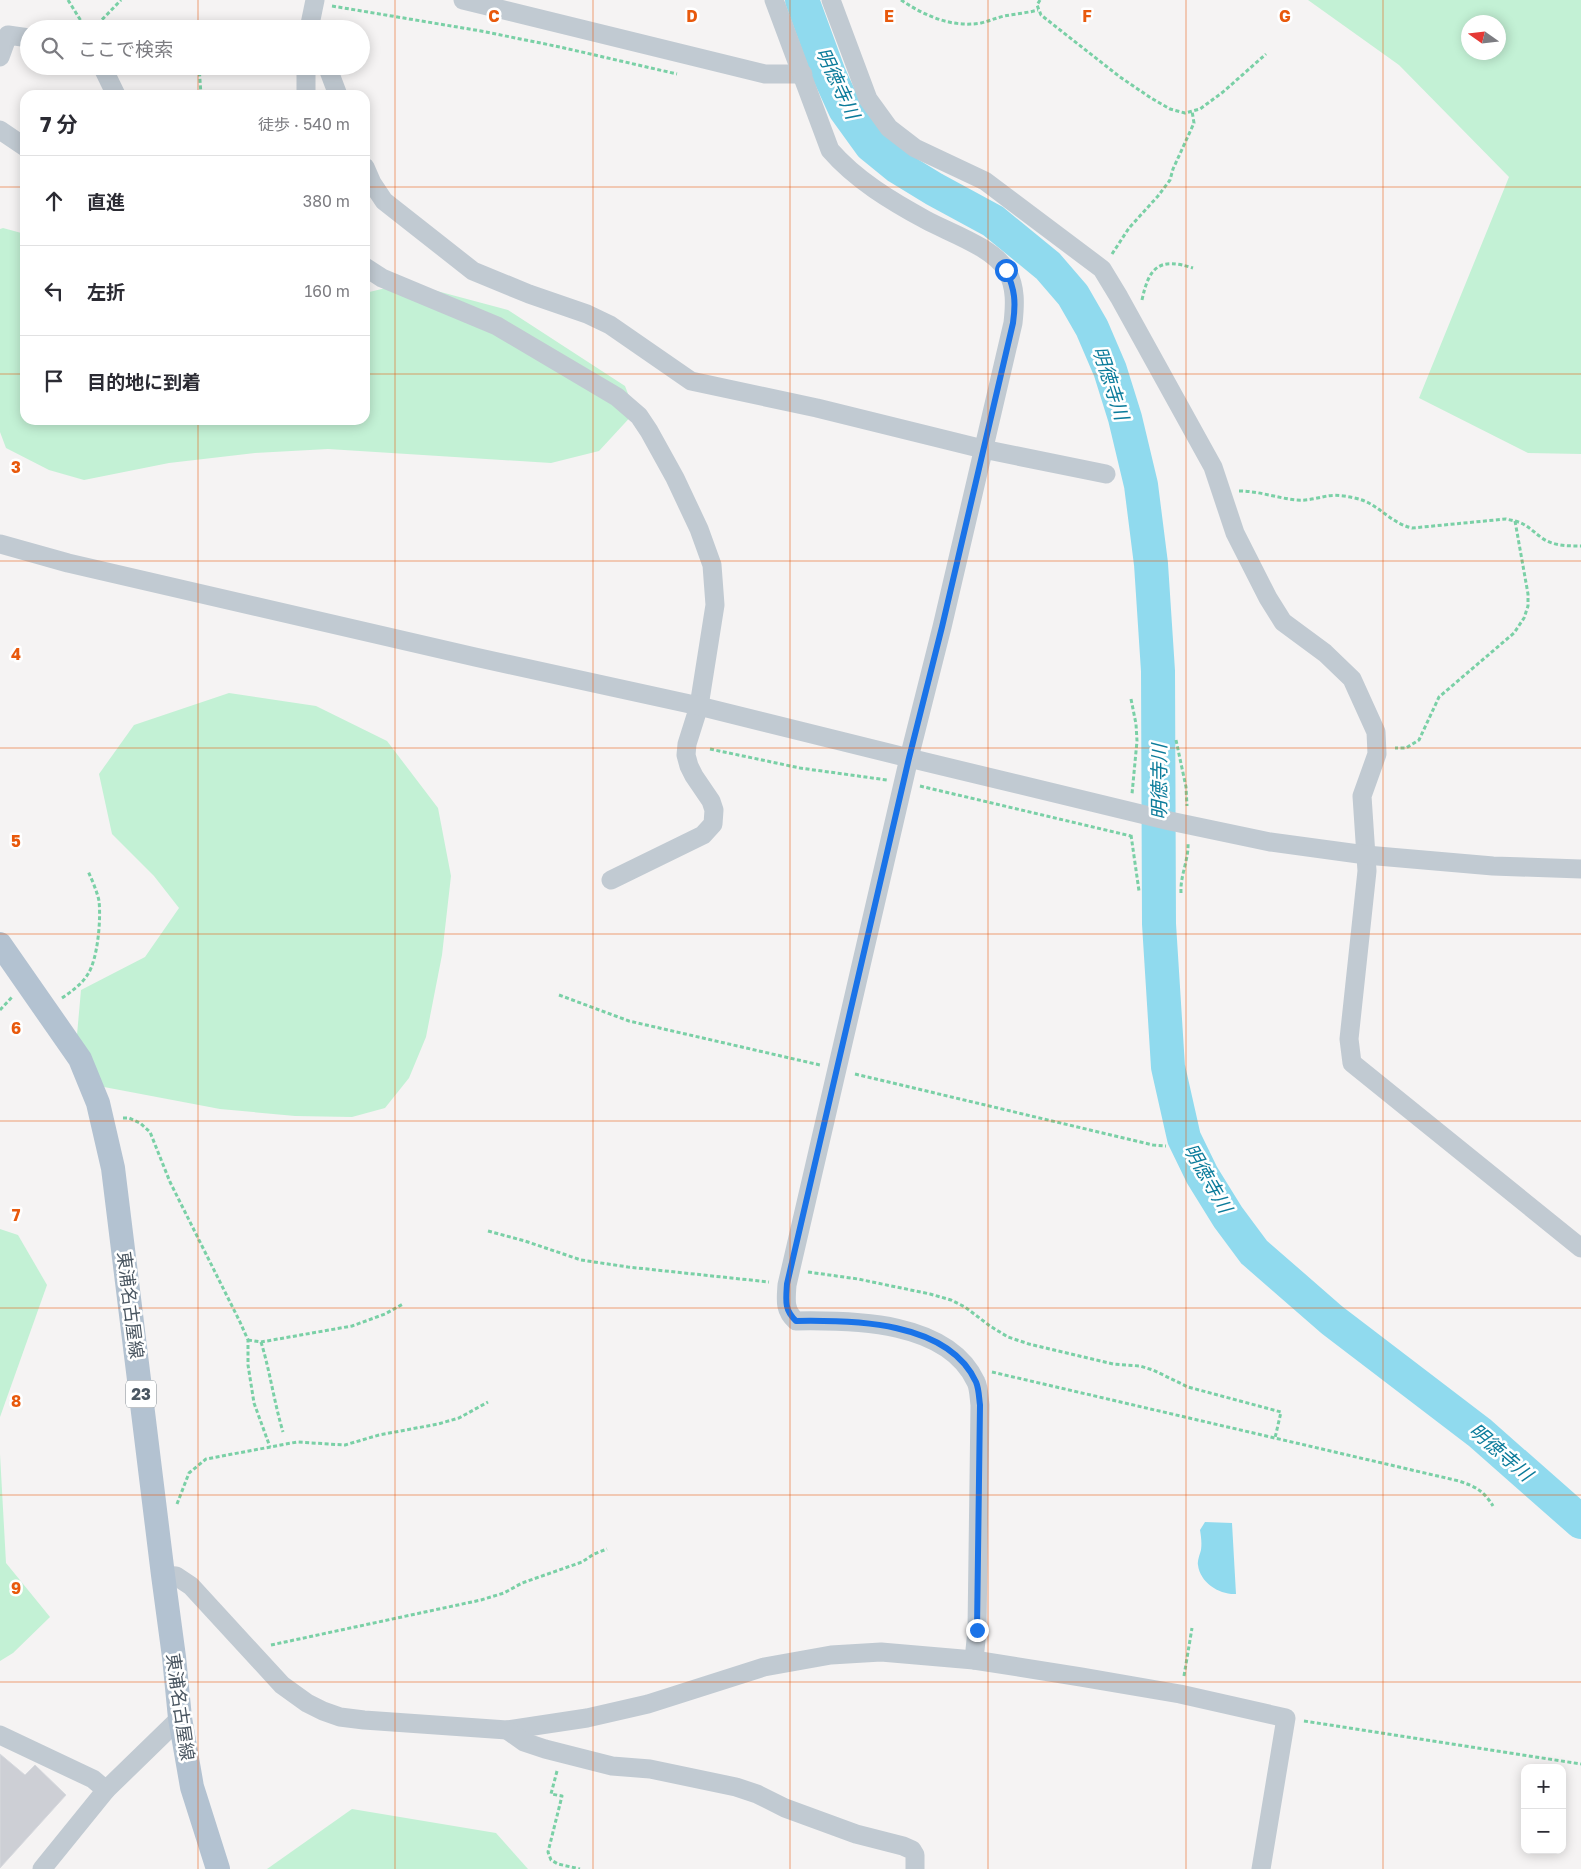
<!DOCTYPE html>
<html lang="ja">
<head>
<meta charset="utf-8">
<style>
	body { margin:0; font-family:"Golos Text","Noto Sans JP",sans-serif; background:#f2f2f3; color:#2b2b33 }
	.controls { position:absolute; right:15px; bottom:15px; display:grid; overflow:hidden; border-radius:10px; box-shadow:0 2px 12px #0003 }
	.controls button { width:45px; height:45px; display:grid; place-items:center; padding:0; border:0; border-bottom:1px solid #e1e1e2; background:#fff; color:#2b2b33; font:25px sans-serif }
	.compass { position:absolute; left:1461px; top:15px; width:45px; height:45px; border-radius:50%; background:#fff; box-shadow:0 2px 12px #0003; rotate:284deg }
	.stop { position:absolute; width:15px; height:15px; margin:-11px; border:4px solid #1a73e8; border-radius:50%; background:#fff }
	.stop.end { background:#1a73e8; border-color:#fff; box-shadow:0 1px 5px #0008 }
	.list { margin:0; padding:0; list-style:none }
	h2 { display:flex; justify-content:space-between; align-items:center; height:65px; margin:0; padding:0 20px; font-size:21px }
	h2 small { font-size:16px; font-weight:400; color:#7c7c81 }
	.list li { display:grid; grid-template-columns:32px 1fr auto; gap:15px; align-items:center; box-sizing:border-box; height:90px; padding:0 20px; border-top:1px solid #e1e1e2 }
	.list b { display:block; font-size:19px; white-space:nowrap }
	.list em { font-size:16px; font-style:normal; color:#7c7c81 }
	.icon { flex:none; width:28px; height:28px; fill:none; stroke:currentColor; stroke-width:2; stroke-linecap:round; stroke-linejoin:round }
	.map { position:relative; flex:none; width:1581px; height:1869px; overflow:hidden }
	.search { position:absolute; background:#fff; box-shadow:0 2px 12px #0003; left:20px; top:20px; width:350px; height:55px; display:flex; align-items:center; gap:12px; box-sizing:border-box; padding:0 18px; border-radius:28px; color:#7c7c81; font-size:19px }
	.panel { position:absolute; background:#fff; box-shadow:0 2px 12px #0003; left:20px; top:90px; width:350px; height:335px; border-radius:15px }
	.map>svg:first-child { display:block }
</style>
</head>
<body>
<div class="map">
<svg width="1581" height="1869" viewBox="0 0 1581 1869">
	<rect width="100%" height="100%" fill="#f5f3f3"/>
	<g fill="#c3f1d5" fill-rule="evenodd">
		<path d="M1308,0H1581V454L1528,453L1419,398L1509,177L1399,65ZM1498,22V52H1468V22Z"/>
		<polygon points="3,228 25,234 25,420 365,420 365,293 407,283 508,310 625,386 635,412 599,451 551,463 328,449 255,453 169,463 84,480 49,470 6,448 0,432 0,229"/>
		<polygon points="229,693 316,706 387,741 438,808 451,876 442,955 426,1037 409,1078 385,1108 352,1117 295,1116 220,1109 104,1087 77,1035 81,990 145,957 179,908 154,876 112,834 99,774 134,725"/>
		<polygon points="0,1229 18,1235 47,1285 0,1417"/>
		<polygon points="0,1454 6,1563 50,1617 13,1653 0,1661"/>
		<polygon points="352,1809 496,1833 528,1869 267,1869"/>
	</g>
	<path fill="#90daee" d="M1205,1522L1232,1523L1236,1594C1220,1595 1200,1583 1198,1565C1197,1561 1200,1554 1201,1550C1202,1543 1201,1536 1200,1530Z"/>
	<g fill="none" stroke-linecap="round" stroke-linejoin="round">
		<polyline stroke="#90daee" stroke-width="34" points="802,0 829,74 845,109 871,145 898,167 934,189 993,221 1048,266 1073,295 1092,328 1110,370 1125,418 1141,485 1151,564 1158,671 1159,924 1168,1067 1184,1138 1202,1175 1228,1217 1254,1252 1332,1320 1480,1433 1581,1522"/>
	</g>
	<polygon fill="#cdcfd5" stroke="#d7d9de" points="0,1754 25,1775 35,1765 66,1795 0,1868"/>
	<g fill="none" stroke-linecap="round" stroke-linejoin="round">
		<g stroke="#7ad0a6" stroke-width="3" stroke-dasharray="4 2.5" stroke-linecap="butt">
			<polyline points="68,0 86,29"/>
			<path d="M901,0C925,16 952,28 981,23C989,21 996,18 1004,16C1015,14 1027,13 1038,10"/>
			<polyline points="1040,0 1037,5 1041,15 1120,77 1151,98 1170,109 1185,113 1200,109 1223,92 1266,54"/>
			<polyline points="332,6 481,31 560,47 677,74"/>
			<polyline points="93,29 121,0"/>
			<polyline points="199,66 201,95"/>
			<polyline points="1112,254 1129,228 1158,196 1170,180 1173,169 1194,123 1192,111"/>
			<path d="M1142,300C1149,267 1159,257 1193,268"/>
			<path d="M1239,491C1259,491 1277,498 1296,500C1307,501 1317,498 1327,496C1337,494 1352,497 1362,500C1381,507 1391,523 1412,528L1506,519L1515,521L1528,594V606L1524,618L1514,633L1439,697L1419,740L1406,748H1395"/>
			<path d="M1515,521C1527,524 1532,531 1542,538C1553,546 1568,546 1581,546"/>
			<polyline points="1131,699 1136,724 1137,741 1132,794"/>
			<polyline points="1176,740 1186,787 1187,806"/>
			<polyline points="710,749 800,768 887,780"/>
			<polyline points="920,786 1131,836"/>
			<polyline points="1131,835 1139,891"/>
			<path d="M1181,893C1180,875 1189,860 1188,842"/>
			<polyline points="559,995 629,1021 820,1065"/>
			<path d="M62,998C72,991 82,984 88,974C98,958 101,919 99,901C97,891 92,880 88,871"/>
			<polyline points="0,1010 13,996"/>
			<polyline points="855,1074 1153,1145 1166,1146"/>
			<polyline points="123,1118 129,1118 140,1123 150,1132 170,1182 240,1322 248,1340 248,1365 254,1403 270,1447"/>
			<polyline points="488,1231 525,1241 581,1260 628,1267 769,1282"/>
			<polyline points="808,1272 858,1279 930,1294 951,1300 965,1307 990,1326 1008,1337 1029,1344 1113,1364 1140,1366 1153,1370 1188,1387 1281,1412 1275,1438"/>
			<polyline points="248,1340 261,1342 352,1326 385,1314 403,1304"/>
			<path d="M261,1342C270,1371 274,1402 283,1432"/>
			<path d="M992,1372L1459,1481C1476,1487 1483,1490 1493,1506"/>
			<polyline points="177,1504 189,1473 206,1459 297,1442 345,1445 379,1435 438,1424 459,1418 488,1402"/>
			<polyline points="271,1645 481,1600 504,1593 522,1583 582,1562 594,1554 607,1549"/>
			<polyline points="1184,1676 1192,1628"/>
			<polyline points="1304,1721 1581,1764"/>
			<polyline points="557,1771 551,1794 562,1796 548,1852 551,1860 558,1864 580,1869"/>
		</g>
		<g stroke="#c1cad2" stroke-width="19">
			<polyline points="463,0 765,74 803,74"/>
			<path d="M774,0L830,150C856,180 891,201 926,220C950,233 993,247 1007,271C1016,287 1015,305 1013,323L942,627L909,758L787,1285C786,1300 784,1310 796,1321C854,1320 948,1321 976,1382C979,1388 979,1398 980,1405L977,1630L974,1660"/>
			<polyline points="831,0 868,99 889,128 915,148 985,181 1102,269 1119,297 1213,467 1235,533 1268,598 1283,622 1325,653 1352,679 1376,732 1377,754 1362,796 1367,871 1349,1039 1352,1063 1581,1248"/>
			<polyline points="309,29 315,0"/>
			<polyline points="0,57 8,35 29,38"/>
			<polyline points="102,66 116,95"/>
			<polyline points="327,66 338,95"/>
			<polyline points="306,95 306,66"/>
			<polyline points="0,130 25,147"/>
			<polyline points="365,167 372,183 384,201 473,271 529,294 587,314 610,325 691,381 817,408 983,449 1106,474"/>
			<polyline points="365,267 382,278 497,326 617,397 639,416 649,431 675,478 699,529 712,565 715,605 699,706 687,744 686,755 689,766 694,776 711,801 714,810 713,824 703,835 611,880"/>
			<polyline points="0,544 68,563 475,657 699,706 909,758 1170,821 1270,842 1366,855 1493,866 1581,869"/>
			<polyline points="163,1575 176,1576 191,1586 282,1685 307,1703 323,1711 340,1717 364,1720 507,1730 587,1718 648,1704 764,1667 831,1655 881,1652 974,1660 1081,1677 1180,1694 1286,1718 1261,1869"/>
			<polyline points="507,1730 524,1742 545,1749 612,1766 650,1769 736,1787 757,1794 785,1808 856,1834 903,1846 912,1850 915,1855 915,1869"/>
			<polyline points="0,1735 93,1779 106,1790"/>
			<polyline points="42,1869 106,1790 180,1718"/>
		</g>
		<polyline stroke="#b3c2d1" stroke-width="24" points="0,944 80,1059 98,1103 113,1168 163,1575 174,1657 180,1718 192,1787 218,1869"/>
	</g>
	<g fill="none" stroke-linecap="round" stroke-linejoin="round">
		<path stroke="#1a73e8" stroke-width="6" d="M977,1630L980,1405C979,1398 979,1389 976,1382C948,1321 853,1320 796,1321C784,1310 786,1300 787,1284L909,758L942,627L1013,323C1016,302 1015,290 1006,270"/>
	</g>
	<path fill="none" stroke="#e8590c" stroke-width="1" stroke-opacity="0.55" d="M198,0V29M395,0V1869M593,0V1869M790,0V1869M988,0V1869M1186,0V1869M1383,0V1869M198,66V95M0,187H25M365,187H1581M0,374H25M365,374H1581M198,420V1869M0,561H1581M0,748H1581M0,934H1581M0,1121H1581M0,1308H1581M0,1495H1581M0,1682H1581"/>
	<g text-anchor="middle" stroke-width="5" stroke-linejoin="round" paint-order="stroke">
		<rect fill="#fff" stroke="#808990" stroke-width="1" x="126" y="1380.5" width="30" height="27" rx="4"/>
		<g font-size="16" font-weight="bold" fill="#4a5661">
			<text x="141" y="1400">23</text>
		</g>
		<g font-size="18" fill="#4a5661" stroke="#fff">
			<text transform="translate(130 1305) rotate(83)" y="6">東浦名古屋線</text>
			<text transform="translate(180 1707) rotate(82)" y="6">東浦名古屋線</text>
		</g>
		<g font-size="19" font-style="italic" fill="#0c7c9b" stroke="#fff">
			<text transform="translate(838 83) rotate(65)" y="7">明徳寺川</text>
			<text transform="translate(1111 383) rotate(72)" y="7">明徳寺川</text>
			<text transform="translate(1159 782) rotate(-90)" y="7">明徳寺川</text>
			<text transform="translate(1208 1178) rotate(60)" y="7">明徳寺川</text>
			<text transform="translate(1501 1452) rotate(41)" y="7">明徳寺川</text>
		</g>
	</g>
	<g font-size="16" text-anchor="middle" font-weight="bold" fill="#e8590c" stroke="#fff" stroke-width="5" stroke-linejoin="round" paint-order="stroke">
		<text x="494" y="22">C</text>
		<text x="692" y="22">D</text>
		<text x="889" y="22">E</text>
		<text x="1087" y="22">F</text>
		<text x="1285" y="22">G</text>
		<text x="16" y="473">3</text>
		<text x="16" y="660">4</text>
		<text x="16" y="847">5</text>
		<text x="16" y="1034">6</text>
		<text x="16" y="1221">7</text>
		<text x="16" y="1407">8</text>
		<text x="16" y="1594">9</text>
	</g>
</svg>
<div class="controls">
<button>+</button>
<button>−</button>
</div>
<svg class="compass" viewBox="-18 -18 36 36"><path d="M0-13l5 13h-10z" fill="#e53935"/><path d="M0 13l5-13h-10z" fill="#7c7c81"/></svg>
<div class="stop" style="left:1006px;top:270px"></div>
<div class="stop end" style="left:977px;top:1630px"></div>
<div class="search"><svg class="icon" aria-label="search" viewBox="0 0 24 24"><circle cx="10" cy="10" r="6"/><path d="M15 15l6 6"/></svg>ここで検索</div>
<section class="panel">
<h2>7 分<small>徒歩 · 540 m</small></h2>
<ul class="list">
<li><svg class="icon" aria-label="ahead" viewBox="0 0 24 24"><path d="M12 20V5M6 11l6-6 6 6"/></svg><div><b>直進</b></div><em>380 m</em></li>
<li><svg class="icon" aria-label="left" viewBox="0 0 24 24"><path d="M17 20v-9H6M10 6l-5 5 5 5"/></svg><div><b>左折</b></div><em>160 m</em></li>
<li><svg class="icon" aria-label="arrive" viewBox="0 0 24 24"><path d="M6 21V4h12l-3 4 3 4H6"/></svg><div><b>目的地に到着</b></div></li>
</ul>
</section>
</div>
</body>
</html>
